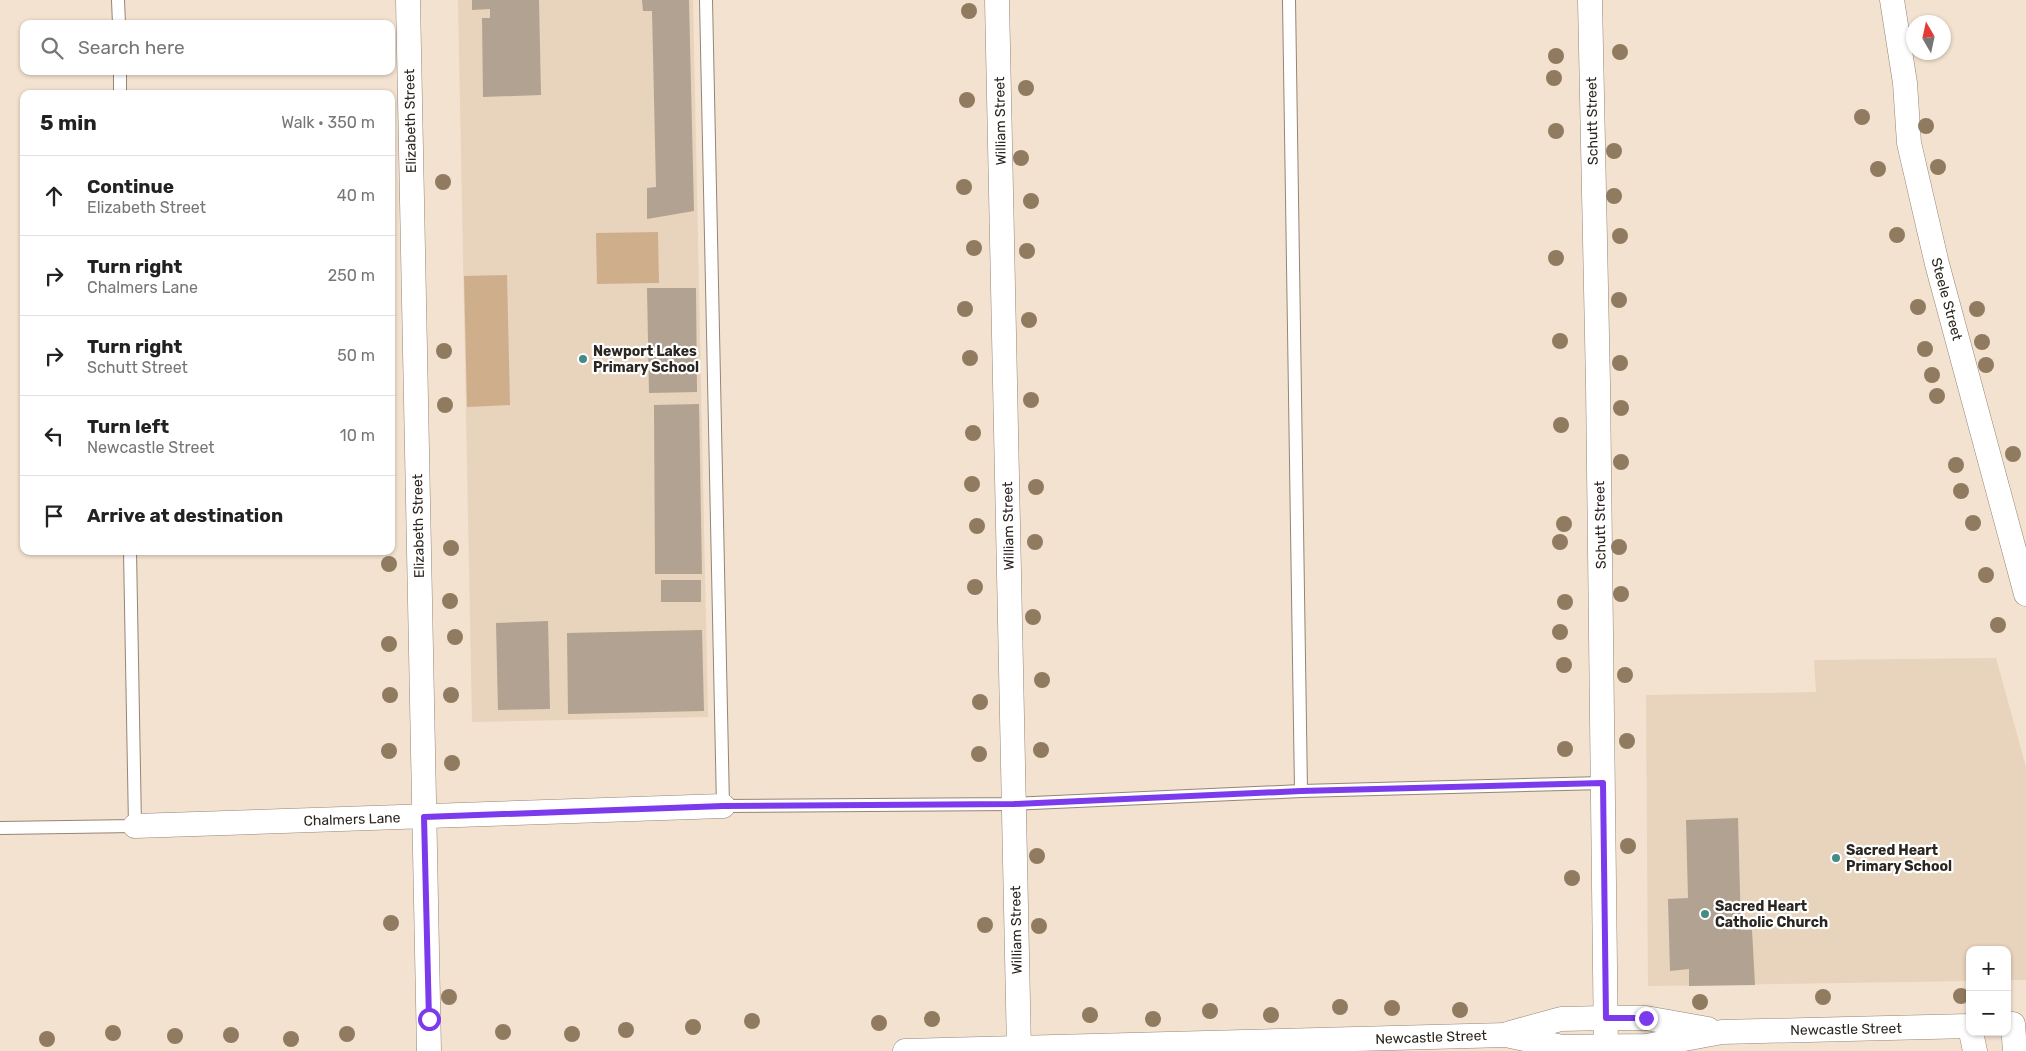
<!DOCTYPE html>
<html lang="en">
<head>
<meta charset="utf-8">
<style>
	body { margin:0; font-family:Rubik,sans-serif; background:#f6f6f6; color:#222 }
	.controls { position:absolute; right:15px; bottom:15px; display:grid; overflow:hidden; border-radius:10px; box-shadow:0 1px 4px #0004 }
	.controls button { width:45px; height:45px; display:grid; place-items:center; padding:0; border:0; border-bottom:1px solid #e0e0e0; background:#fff; color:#222; font:25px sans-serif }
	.compass { position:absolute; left:1906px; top:15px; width:45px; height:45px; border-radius:50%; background:#fff; box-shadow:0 1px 4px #0004; rotate:351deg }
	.stop { position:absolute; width:15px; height:15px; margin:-11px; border:4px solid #7c3aed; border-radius:50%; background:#fff }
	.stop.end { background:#7c3aed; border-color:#fff; box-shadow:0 1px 5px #0008 }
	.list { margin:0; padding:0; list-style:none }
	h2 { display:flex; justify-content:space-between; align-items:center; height:65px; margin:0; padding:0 20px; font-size:21px }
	h2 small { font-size:16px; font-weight:400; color:#767676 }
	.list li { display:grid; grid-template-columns:32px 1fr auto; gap:15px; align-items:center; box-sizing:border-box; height:80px; padding:0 20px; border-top:1px solid #e0e0e0 }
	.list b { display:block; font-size:19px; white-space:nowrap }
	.list p { margin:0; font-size:16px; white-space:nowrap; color:#767676 }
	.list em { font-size:16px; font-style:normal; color:#767676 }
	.icon { flex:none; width:28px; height:28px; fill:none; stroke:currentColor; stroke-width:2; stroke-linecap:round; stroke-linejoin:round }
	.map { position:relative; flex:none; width:2026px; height:1051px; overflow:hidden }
	.search { position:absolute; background:#fff; box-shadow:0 1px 4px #0004; left:20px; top:20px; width:375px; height:55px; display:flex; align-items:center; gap:12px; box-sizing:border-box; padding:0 18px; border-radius:10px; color:#767676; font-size:19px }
	.panel { position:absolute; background:#fff; box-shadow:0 1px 4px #0004; left:20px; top:90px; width:375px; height:465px; border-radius:10px }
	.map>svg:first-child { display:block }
</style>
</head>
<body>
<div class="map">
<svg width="2026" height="1051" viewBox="0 0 2026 1051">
	<rect width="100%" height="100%" fill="#f3e2d0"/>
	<g fill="#e8d3bc">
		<polygon points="458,0 693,0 708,717 472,722"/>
		<polygon points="1996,658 2026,767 2026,980 2007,980 2007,950 1970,950 1970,981 1648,986 1646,695 1816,692 1814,660"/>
	</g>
	<g fill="#cfae8b">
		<polygon points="658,232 659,283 597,284 596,233"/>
		<polygon points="507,275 510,405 467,407 464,276"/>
	</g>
	<g fill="#b2a291">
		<polygon points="472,0 539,0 541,95 483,97 482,18 490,18 490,9 472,10"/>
		<polygon points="642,0 689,0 694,211 647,219 647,188 656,187 652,11 643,11"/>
		<polygon points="647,288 696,288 697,392 649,393"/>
		<polygon points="699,404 702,574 655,574 654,405"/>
		<rect x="661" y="580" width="40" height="22"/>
		<polygon points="548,621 550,709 498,710 496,623"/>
		<polygon points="702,630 704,711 568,714 567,633"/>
		<polygon points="1738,818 1741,930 1752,930 1755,985 1689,986 1689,969 1670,971 1668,899 1688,898 1686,820"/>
	</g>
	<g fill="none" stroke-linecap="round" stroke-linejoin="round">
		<g stroke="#958575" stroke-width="14">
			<g id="lane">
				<polyline points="118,0 119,24"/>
				<polyline points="706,0 723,806 1013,804 1301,791 1603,783"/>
				<polyline points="1289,0 1301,791"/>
				<polyline points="120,71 120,94"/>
				<polyline points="0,828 135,826 130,551"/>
			</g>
		</g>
		<g stroke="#958575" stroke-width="25">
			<g id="street">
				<polyline points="408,0 429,1051"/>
				<polyline points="997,0 1019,1051"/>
				<polyline points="1590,0 1598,384 1606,1051"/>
				<polyline points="1892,0 1905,83 1909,143 1937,264 2026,594"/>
				<polyline points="135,826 723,806"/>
				<polyline points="2013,1024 2015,1051"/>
				<polyline points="1971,1032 1975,1051"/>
				<polyline points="1510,1033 1561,1019 1606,1018 1646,1018 1708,1029"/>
				<polyline points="905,1051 1506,1035 1562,1047 1646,1046 1722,1032 1970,1026"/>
			</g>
		</g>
		<use href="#lane" stroke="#fff" stroke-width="12"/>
		<use href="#street" stroke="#fff" stroke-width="24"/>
	</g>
	<g fill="#917b60">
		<circle cx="969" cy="11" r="8"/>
		<circle cx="1620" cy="52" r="8"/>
		<circle cx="1556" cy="56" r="8"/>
		<circle cx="1554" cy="78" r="8"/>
		<circle cx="1026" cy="88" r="8"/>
		<circle cx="967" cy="100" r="8"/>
		<circle cx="1862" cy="117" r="8"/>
		<circle cx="1926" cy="126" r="8"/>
		<circle cx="1556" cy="131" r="8"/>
		<circle cx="1614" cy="151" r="8"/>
		<circle cx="1021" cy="158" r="8"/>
		<circle cx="1938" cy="167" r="8"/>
		<circle cx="1878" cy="169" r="8"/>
		<circle cx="443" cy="182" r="8"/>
		<circle cx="964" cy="187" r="8"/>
		<circle cx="1614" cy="196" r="8"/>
		<circle cx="1031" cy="201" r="8"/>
		<circle cx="1897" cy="235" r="8"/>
		<circle cx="1620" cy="236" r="8"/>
		<circle cx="974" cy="248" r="8"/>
		<circle cx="1027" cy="251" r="8"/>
		<circle cx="1556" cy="258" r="8"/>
		<circle cx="1619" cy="300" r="8"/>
		<circle cx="1918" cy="307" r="8"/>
		<circle cx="965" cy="309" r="8"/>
		<circle cx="1977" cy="309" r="8"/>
		<circle cx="1029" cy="320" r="8"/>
		<circle cx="1560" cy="341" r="8"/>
		<circle cx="1982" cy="342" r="8"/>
		<circle cx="1925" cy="349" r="8"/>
		<circle cx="444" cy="351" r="8"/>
		<circle cx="970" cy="358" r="8"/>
		<circle cx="1620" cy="363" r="8"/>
		<circle cx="1986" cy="365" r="8"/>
		<circle cx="1932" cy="375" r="8"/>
		<circle cx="1937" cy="396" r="8"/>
		<circle cx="1031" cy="400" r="8"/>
		<circle cx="445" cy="405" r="8"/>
		<circle cx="1621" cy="408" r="8"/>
		<circle cx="1561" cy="425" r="8"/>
		<circle cx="973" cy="433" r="8"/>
		<circle cx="2013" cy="454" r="8"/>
		<circle cx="1621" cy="462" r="8"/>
		<circle cx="1956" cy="465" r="8"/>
		<circle cx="972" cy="484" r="8"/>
		<circle cx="1036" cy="487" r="8"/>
		<circle cx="1961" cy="491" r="8"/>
		<circle cx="1973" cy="523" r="8"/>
		<circle cx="1564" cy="524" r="8"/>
		<circle cx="977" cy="526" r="8"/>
		<circle cx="1035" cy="542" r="8"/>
		<circle cx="1560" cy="542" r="8"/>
		<circle cx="1619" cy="547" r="8"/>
		<circle cx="451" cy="548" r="8"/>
		<circle cx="389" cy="564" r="8"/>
		<circle cx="1986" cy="575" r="8"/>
		<circle cx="975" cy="587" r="8"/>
		<circle cx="1621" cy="594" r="8"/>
		<circle cx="450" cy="601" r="8"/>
		<circle cx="1565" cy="602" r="8"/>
		<circle cx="1033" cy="617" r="8"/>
		<circle cx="1998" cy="625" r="8"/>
		<circle cx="1560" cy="632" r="8"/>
		<circle cx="455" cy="637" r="8"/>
		<circle cx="389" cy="644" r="8"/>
		<circle cx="1564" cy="665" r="8"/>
		<circle cx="1625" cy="675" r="8"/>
		<circle cx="1042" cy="680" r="8"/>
		<circle cx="390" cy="695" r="8"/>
		<circle cx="451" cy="695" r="8"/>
		<circle cx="980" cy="702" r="8"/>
		<circle cx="1627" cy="741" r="8"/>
		<circle cx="1565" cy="749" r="8"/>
		<circle cx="1041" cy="750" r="8"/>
		<circle cx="389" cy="751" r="8"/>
		<circle cx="979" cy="754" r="8"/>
		<circle cx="452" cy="763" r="8"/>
		<circle cx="1628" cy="846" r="8"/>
		<circle cx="1037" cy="856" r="8"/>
		<circle cx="1572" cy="878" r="8"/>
		<circle cx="391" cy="923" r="8"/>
		<circle cx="985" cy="925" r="8"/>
		<circle cx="1039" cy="926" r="8"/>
		<circle cx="1961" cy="996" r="8"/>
		<circle cx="449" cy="997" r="8"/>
		<circle cx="1823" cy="997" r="8"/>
		<circle cx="1700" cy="1002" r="8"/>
		<circle cx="1340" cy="1007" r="8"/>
		<circle cx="1392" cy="1008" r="8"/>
		<circle cx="1460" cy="1010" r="8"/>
		<circle cx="1210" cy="1011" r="8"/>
		<circle cx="1090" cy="1015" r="8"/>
		<circle cx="1271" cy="1015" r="8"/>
		<circle cx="932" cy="1019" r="8"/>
		<circle cx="1153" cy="1019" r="8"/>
		<circle cx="752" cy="1021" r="8"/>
		<circle cx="879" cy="1023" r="8"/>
		<circle cx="693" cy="1027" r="8"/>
		<circle cx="626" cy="1030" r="8"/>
		<circle cx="503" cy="1032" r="8"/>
		<circle cx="113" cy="1033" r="8"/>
		<circle cx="347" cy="1034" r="8"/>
		<circle cx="572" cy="1034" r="8"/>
		<circle cx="231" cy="1035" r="8"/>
		<circle cx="175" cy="1036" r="8"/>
		<circle cx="47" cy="1039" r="8"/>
		<circle cx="291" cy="1039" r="8"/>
	</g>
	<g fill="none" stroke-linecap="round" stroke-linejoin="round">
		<polyline stroke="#7c3aed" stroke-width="6" points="429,1019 424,817 723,806 1014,804 1301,791 1603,783 1606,1018 1646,1018"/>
	</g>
	<g fill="#448b86" stroke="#fff" stroke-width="2">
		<circle cx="583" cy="359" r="5"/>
		<circle cx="1836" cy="858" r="5"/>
		<circle cx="1705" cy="914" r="5"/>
	</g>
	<g text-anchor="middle" stroke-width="4.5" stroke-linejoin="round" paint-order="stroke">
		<g font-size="14" fill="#2c2620" stroke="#fff">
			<text transform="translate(410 121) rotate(-91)" y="5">Elizabeth Street</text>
			<text transform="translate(1000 121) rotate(-91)" y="5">William Street</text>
			<text transform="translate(1592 121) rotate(-91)" y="5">Schutt Street</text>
			<text transform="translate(1947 299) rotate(75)" y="5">Steele Street</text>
			<text transform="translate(1600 525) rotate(-91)" y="5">Schutt Street</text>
			<text transform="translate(418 526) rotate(-91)" y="5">Elizabeth Street</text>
			<text transform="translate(1008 526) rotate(-91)" y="5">William Street</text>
			<text transform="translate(352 819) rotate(-2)" y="5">Chalmers Lane</text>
			<text transform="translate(1016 930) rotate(-91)" y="5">William Street</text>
			<text transform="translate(1846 1029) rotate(-1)" y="5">Newcastle Street</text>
			<text transform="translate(1431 1037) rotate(-2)" y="5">Newcastle Street</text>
		</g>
		<g font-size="14" font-weight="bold" fill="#2c2620" stroke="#fff" text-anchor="start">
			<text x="593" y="356">Newport Lakes<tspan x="593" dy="16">Primary School</tspan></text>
			<text x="1846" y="855">Sacred Heart<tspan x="1846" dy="16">Primary School</tspan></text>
			<text x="1715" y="911">Sacred Heart<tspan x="1715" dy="16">Catholic Church</tspan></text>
		</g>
	</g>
</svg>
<div class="controls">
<button>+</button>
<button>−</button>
</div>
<svg class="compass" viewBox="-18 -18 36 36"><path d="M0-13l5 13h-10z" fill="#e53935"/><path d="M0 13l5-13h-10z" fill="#767676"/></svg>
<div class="stop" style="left:429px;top:1019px"></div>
<div class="stop end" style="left:1646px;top:1018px"></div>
<div class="search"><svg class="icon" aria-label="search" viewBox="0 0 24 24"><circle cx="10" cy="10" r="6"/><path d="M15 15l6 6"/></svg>Search here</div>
<section class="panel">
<h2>5 min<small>Walk · 350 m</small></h2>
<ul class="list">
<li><svg class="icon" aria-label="ahead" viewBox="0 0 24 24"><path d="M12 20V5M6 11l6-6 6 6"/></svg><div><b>Continue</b><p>Elizabeth Street</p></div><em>40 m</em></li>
<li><svg class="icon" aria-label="right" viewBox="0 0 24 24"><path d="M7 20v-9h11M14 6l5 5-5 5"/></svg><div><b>Turn right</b><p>Chalmers Lane</p></div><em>250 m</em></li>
<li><svg class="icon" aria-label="right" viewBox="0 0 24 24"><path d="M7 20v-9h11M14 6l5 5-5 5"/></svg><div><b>Turn right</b><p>Schutt Street</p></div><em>50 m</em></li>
<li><svg class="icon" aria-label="left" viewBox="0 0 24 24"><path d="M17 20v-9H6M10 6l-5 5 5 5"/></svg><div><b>Turn left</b><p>Newcastle Street</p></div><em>10 m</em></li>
<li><svg class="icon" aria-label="arrive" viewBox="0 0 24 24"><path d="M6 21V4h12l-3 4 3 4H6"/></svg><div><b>Arrive at destination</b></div></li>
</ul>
</section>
</div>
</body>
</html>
